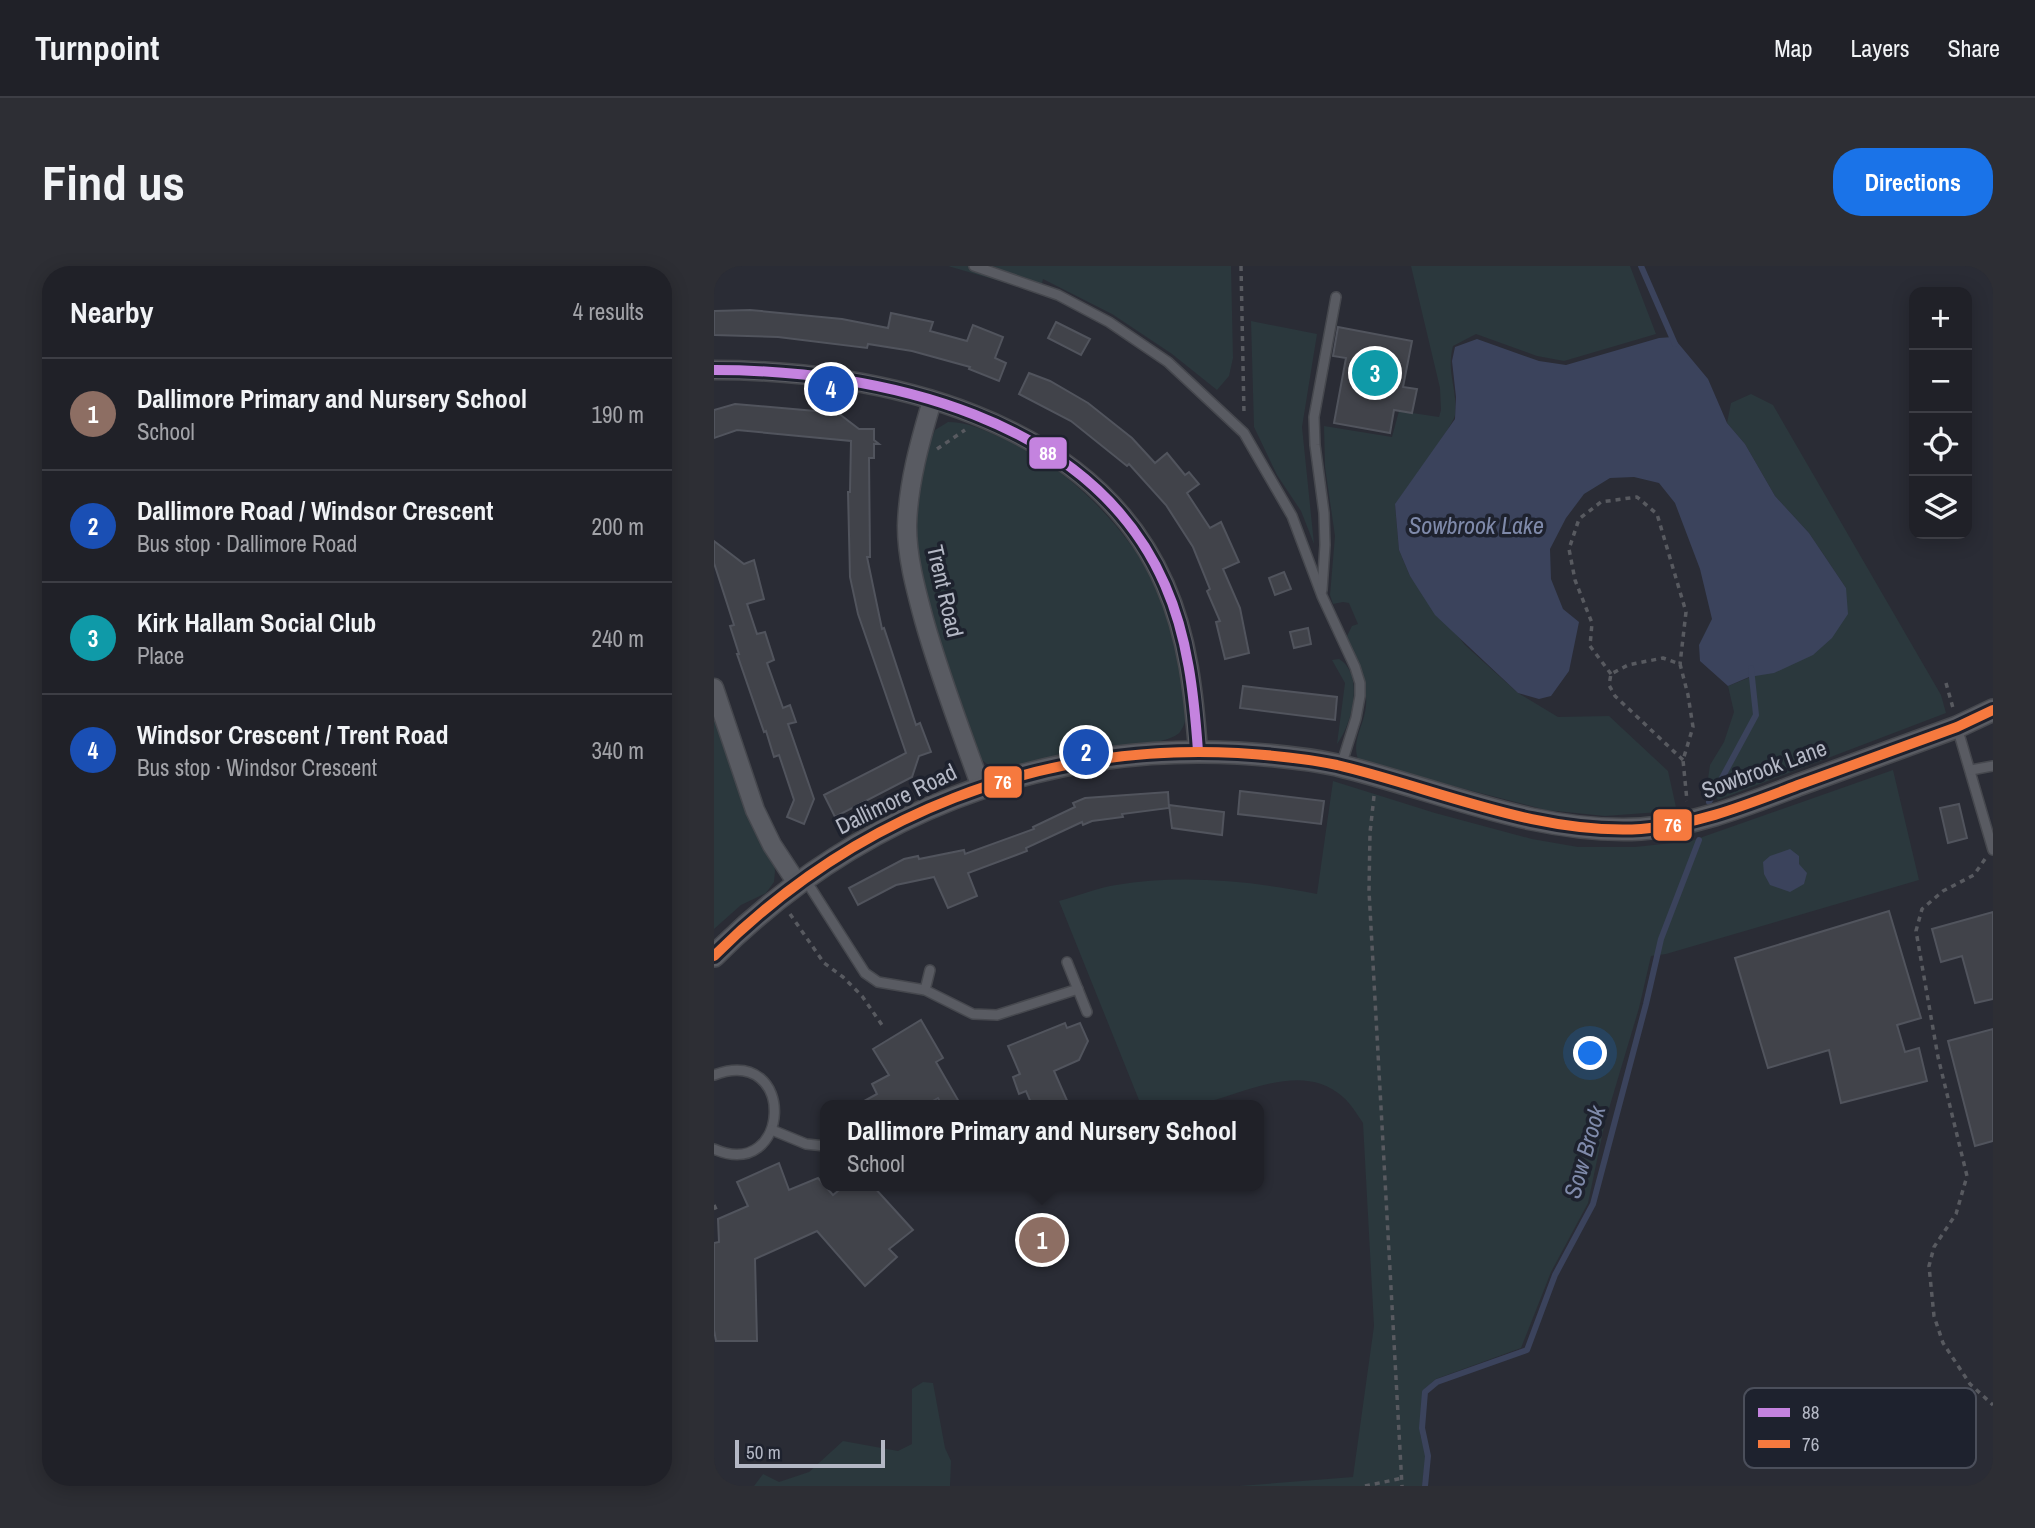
<!DOCTYPE html>
<html lang="en">
<head>
<meta charset="utf-8">
<style>
	body { margin:0; font-family:"Archivo Narrow",sans-serif; background:#2d2e34; color:#f1f3f6 }
	.controls { position:absolute; right:21px; top:21px; display:grid; overflow:hidden; border-radius:14px; box-shadow:0 4px 18px #0003 }
	.controls button { width:63px; height:63px; display:grid; place-items:center; padding:0; border:0; border-bottom:2px solid #3d3e45; background:#202128; color:#f1f3f6; font:35px sans-serif }
	.scale { position:absolute; left:21px; bottom:18px; width:150px; box-sizing:border-box; padding-left:7px; border:4px solid #b4b8c5; border-top:0; font-size:19px; line-height:24px; white-space:nowrap; color:#b4b8c5; -webkit-text-stroke:5px #1e222e; paint-order:stroke }
	.you { position:absolute; left:877px; top:788px; width:24px; height:24px; margin:-18px; border:5px solid #fff; border-radius:50%; background:#1a73e8; box-shadow:0 0 0 10px #1a73e833 }
	.badge { display:grid; place-items:center; width:46px; height:46px; border-radius:50%; background:#1a73e8; color:#fff; font-size:23px; font-weight:700 }
	.pin { position:absolute; translate:-50% -50%; border:4px solid #fff; box-shadow:0 2px 7px #0006 }
	.popup { position:absolute; left:106px; top:834px; width:444px; height:91px; box-sizing:border-box; display:grid; place-content:center; border-radius:14px; background:#202128; filter:drop-shadow(0 2px 5px #0005); font-size:23px; white-space:nowrap; color:#a2a3a8 }
	.popup b { font-size:26px; color:#f1f3f6 }
	.popup::after { content:''; position:absolute; left:50%; top:100%; margin-left:-14px; border:14px solid transparent; border-top-color:#202128 }
	.list { margin:0; padding:0; list-style:none }
	h2 { display:flex; justify-content:space-between; align-items:center; height:91px; margin:0; padding:0 28px; font-size:30px }
	h2 small { font-size:23px; font-weight:400; color:#a2a3a8 }
	.list li { display:grid; grid-template-columns:46px 1fr auto; gap:21px; align-items:center; box-sizing:border-box; height:112px; padding:0 28px; border-top:2px solid #3d3e45 }
	.list b { display:block; font-size:26px; white-space:nowrap }
	.list p { margin:0; font-size:23px; white-space:nowrap; color:#a2a3a8 }
	.list em { font-size:23px; font-style:normal; color:#a2a3a8 }
	.icon { flex:none; width:38px; height:38px; fill:none; stroke:currentColor; stroke-width:2; stroke-linecap:round; stroke-linejoin:round }
	.map { position:relative; flex:none; width:1279px; height:1220px; overflow:hidden; border-radius:28px }
	header { display:flex; align-items:center; gap:42px; box-sizing:border-box; height:98px; padding:0 35px; background:#202128; border-bottom:2px solid #3d3e45 }
	header strong { font-size:33px }
	nav { display:flex; gap:38px; margin-inline-start:auto; font-size:24px }
	.intro { display:flex; align-items:center; justify-content:space-between; box-sizing:border-box; height:168px; padding:0 42px }
	h1 { margin:0; font-size:49px }
	.button { padding:18px 32px; border-radius:28px; background:#1a73e8; color:#fff; font-size:24px; font-weight:700 }
	main { display:flex; gap:42px; padding:0 42px }
	aside { flex:1; background:#202128; border-radius:28px; box-shadow:0 4px 18px #0003 }
	.map>svg:first-child { display:block }
</style>
</head>
<body>
<header>
<strong>Turnpoint</strong>
<nav><a>Map</a><a>Layers</a><a>Share</a></nav>
</header>
<div class="intro"><h1>Find us</h1><a class="button">Directions</a></div>
<main>
<aside>
<h2>Nearby<small>4 results</small></h2>
<ul class="list">
<li><span class="badge" style="background:#8d6e63">1</span><div><b>Dallimore Primary and Nursery School</b><p>School</p></div><em>190 m</em></li>
<li><span class="badge" style="background:#1a4fb4">2</span><div><b>Dallimore Road / Windsor Crescent</b><p>Bus stop · Dallimore Road</p></div><em>200 m</em></li>
<li><span class="badge" style="background:#0f9aa8">3</span><div><b>Kirk Hallam Social Club</b><p>Place</p></div><em>240 m</em></li>
<li><span class="badge" style="background:#1a4fb4">4</span><div><b>Windsor Crescent / Trent Road</b><p>Bus stop · Windsor Crescent</p></div><em>340 m</em></li>
</ul>
</aside>
<div class="map">
<svg width="1279" height="1220" viewBox="0 0 1279 1220">
	<rect width="100%" height="100%" fill="#2a2c35"/>
	<g fill="#2b383d">
		<polygon points="234,0 517,0 519,92 515,110 503,124 458,88 398,48 329,13 326,27"/>
		<path d="M697,0H916L942,68L850,95L823,90L762,68L739,80C732,107 744,124 741,149C740,159 691,224 681,239L685,284L696,310L751,379L804,427L844,451L895,450L954,505L962,541L959,545L891,550L832,544L653,498L644,493C637,474 651,458 652,439C654,415 641,391 633,370L638,360L644,358L635,337L629,336L619,338L616,329L621,270L611,201L610,160L678,171L685,145L725,151L727,144L726,122Z"/>
		<polygon points="537,55 603,68 588,161 600,278 587,245 563,209 540,161"/>
		<polygon points="1037,128 1059,139 1227,429 1232,447 1004,534 993,519 996,499 1010,476 1020,446 1014,420 1039,410 1132,322 1095,267 1061,230 1031,178 1013,157 1017,137"/>
		<path d="M234,156C251,156 263,161 279,168C347,195 406,253 441,317C454,342 460,371 466,398C470,417 479,449 466,466C456,479 388,484 369,488C345,493 308,506 285,503C276,501 269,495 262,490L231,398L207,309L202,277L200,252L212,187L221,164Z"/>
		<path d="M625,393C651,408 638,459 623,478L631,417L618,394Z"/>
		<polygon points="0,452 23,520 46,575 60,596 61,605 60,616 52,627 27,639 0,663"/>
		<path d="M1179,504L1205,614L952,688L937,690L925,742L891,856L874,937L837,1006L807,1082L722,1113L709,1124L706,1168L712,1190L708,1220H525L639,1211L660,1060L649,857C643,848 637,838 629,831C588,794 531,828 486,838C468,843 446,839 427,839L345,635C364,630 383,622 402,619C467,608 539,615 603,628L619,515L721,547L818,573L864,581H921L977,575Z"/>
		<polygon points="209,1116 219,1117 231,1182 237,1195 236,1220 40,1220 49,1208 65,1216 95,1206 129,1175 184,1185 198,1178 198,1123"/>
	</g>
	<g fill="#3b435c">
		<polygon points="959,71 994,113 1013,157 1031,178 1061,230 1095,267 1132,322 1134,348 1118,372 1099,389 1060,407 1035,411 1014,420 986,395 985,379 998,353 986,303 961,237 945,217 920,211 896,212 870,228 852,252 836,283 837,313 849,343 865,356 855,405 837,430 825,433 804,427 721,349 696,310 685,284 681,238 741,153 742,131 738,95 741,81 763,73 825,95 852,99 945,72"/>
		<polygon points="1076,583 1085,590 1085,598 1093,607 1090,618 1076,626 1056,619 1050,608 1049,596 1056,590"/>
	</g>
	<g fill="none" stroke-linecap="round" stroke-linejoin="round">
		<g stroke="#3b435c" stroke-width="6">
			<polyline points="927,0 961,78"/>
			<polyline points="995,536 1042,449 1037,402"/>
			<polyline points="711,1220 714,1190 708,1162 711,1126 723,1116 813,1084 841,1009 879,938 932,738 947,673 985,574"/>
		</g>
	</g>
	<g fill="#41434a" stroke="#51545d" stroke-width="2">
		<polygon points="36,44 128,53 174,62 177,47 219,56 216,65 253,75 259,59 289,71 281,92 292,97 285,115 255,103 256,101 198,85 154,78 153,82 64,71 0,69 0,45"/>
		<polygon points="342,56 376,73 367,89 334,72"/>
		<polygon points="624,61 698,75 689,121 703,123 698,147 680,144 676,167 620,157 632,92 619,90"/>
		<polygon points="315,107 336,115 374,137 418,172 441,197 453,187 471,209 475,206 485,218 473,227 496,262 507,256 525,296 509,303 526,342 535,387 511,393 502,356 506,355 493,325 496,323 479,281 452,239 415,198 413,200 357,155 305,128"/>
		<polygon points="21,138 124,147 145,163 160,163 160,174 165,178 160,178 160,192 155,192 156,291 153,291 168,363 170,362 202,459 206,457 217,486 205,490 198,511 121,551 110,529 192,487 144,348 136,311 134,226 136,226 137,175 23,164 0,172 0,144"/>
		<polygon points="0,275 30,298 40,294 50,333 33,338 43,368 51,366 60,394 53,397 69,442 76,439 82,456 74,458 100,533 90,558 73,551 80,534 65,489 60,491 52,465 50,466 23,388 25,388 16,360 20,359 0,297"/>
		<polygon points="570,306 577,323 561,329 555,312"/>
		<polygon points="594,362 597,378 580,382 576,366"/>
		<polygon points="529,420 623,431 621,454 526,442"/>
		<polygon points="526,525 610,535 607,558 524,548"/>
		<polygon points="454,526 455,542 408,548 409,551 378,555 369,559 368,556 312,582 313,585 254,607 263,630 234,642 220,611 182,619 144,639 135,622 190,593 204,590 205,593 250,584 251,588 320,563 319,561 361,541 359,537 371,532"/>
		<polygon points="1245,538 1253,572 1234,577 1226,542"/>
		<polygon points="455,539 510,546 508,569 458,562"/>
		<polygon points="1175,645 1207,752 1183,759 1191,786 1205,782 1213,815 1127,837 1115,784 1054,802 1021,692"/>
		<polygon points="1279,646 1279,733 1261,737 1248,690 1227,696 1218,663"/>
		<polygon points="207,754 229,792 222,796 244,834 235,839 228,839 224,832 212,839 143,839 163,828 158,818 175,809 159,783"/>
		<polygon points="351,757 353,762 366,757 374,775 365,794 340,805 355,839 318,839 312,825 305,828 299,811 306,808 294,780"/>
		<polygon points="1279,763 1279,875 1261,880 1234,775"/>
		<polygon points="65,897 75,924 104,912 119,929 130,920 159,920 199,964 175,983 183,991 151,1020 103,965 41,993 43,1075 2,1075 0,1064 0,977 5,976 4,953 34,940 23,916"/>
	</g>
	<g fill="none" stroke-linecap="round" stroke-linejoin="round">
		<g stroke="#46484e" stroke-width="12">
			<g id="service">
				<polyline points="260,0 344,29 395,56 454,96 530,167 578,250 608,330 641,401 646,417 646,430 642,452 627,500"/>
				<polyline points="608,324 611,279 610,247 601,179 600,151 622,31"/>
				<polyline points="1243,461 1279,584"/>
				<polyline points="1257,504 1279,500"/>
				<polyline points="91,613 151,707 164,716 211,724 259,748 283,749 364,723"/>
				<polyline points="353,696 373,746"/>
				<polyline points="211,724 216,704"/>
				<path d="M0,809C84,778 77,917 0,883"/>
				<polyline points="58,864 92,878 111,880"/>
			</g>
		</g>
		<g stroke="#46484e" stroke-width="21">
			<g id="minor">
				<path d="M0,104C165,104 378,151 451,319C474,371 480,429 484,485"/>
				<path d="M218,135C206,175 194,218 193,260C193,292 202,324 210,354C226,411 247,465 267,521"/>
				<polyline points="0,422 41,544 58,579 83,617"/>
			</g>
		</g>
		<g stroke="#46484e" stroke-width="24">
			<path id="tertiary" d="M0,690C140,550 326,476 524,487C557,489 590,492 623,499C723,523 823,569 927,563C984,559 1034,538 1087,518C1139,499 1191,480 1243,461L1279,444"/>
		</g>
		<g stroke="#585a60" stroke-width="3.5" stroke-dasharray="5 5" stroke-linecap="butt">
			<polyline points="527,0 530,148"/>
			<polyline points="223,183 251,164"/>
			<polyline points="897,408 876,380 878,357 861,314 855,283 865,253 887,236 923,231 943,248 972,346 966,398"/>
			<polyline points="1232,417 1239,442"/>
			<polyline points="969,494 901,430 895,419 897,408 914,399 949,392 966,398 974,429 979,461 969,494 973,535"/>
			<polyline points="660,530 656,567 655,625 688,1220"/>
			<polyline points="1271,593 1260,609 1229,625 1208,643 1202,665 1224,791 1253,910 1242,948 1220,981 1215,1000 1220,1050 1229,1077 1256,1118 1279,1139"/>
			<polyline points="76,648 110,697 129,711 148,730 168,759"/>
			<polyline points="0,939 4,948"/>
			<polyline points="651,1220 689,1212"/>
		</g>
		<use href="#service" stroke="#595b62" stroke-width="9"/>
		<use href="#minor" stroke="#595b62" stroke-width="18"/>
		<use href="#tertiary" stroke="#595b62" stroke-width="21"/>
		<g stroke="#1e222e" stroke-width="16">
			<path id="bus-1" d="M0,104C165,104 378,151 451,319C474,371 480,429 484,485"/>
		</g>
		<g stroke="#1e222e" stroke-width="16">
			<path id="bus-2" d="M0,690C140,550 326,476 524,487C557,489 590,492 623,499C723,523 823,569 927,563C984,559 1034,538 1087,518C1139,499 1191,480 1243,461L1279,444"/>
		</g>
		<use href="#bus-1" stroke="#c483df" stroke-width="10"/>
		<use href="#bus-2" stroke="#f6793e" stroke-width="10"/>
	</g>
	<g text-anchor="middle" stroke-width="7" stroke-linejoin="round" paint-order="stroke">
		<g font-size="23" fill="#b4b8c5" stroke="#1e222e">
			<text transform="translate(231 325) rotate(77)" y="8">Trent Road</text>
			<text transform="translate(1050 503) rotate(-20)" y="8">Sowbrook Lane</text>
			<text transform="translate(182 533) rotate(-26)" y="8">Dallimore Road</text>
		</g>
		<g font-size="24" font-style="italic" fill="#7f8aaa" stroke="#1e222e">
			<text x="762" y="268">Sowbrook Lake</text>
			<text transform="translate(871 886) rotate(-74)" y="8">Sow Brook</text>
		</g>
	</g>
	<rect x="1030" y="1122" width="232" height="80" rx="10" fill="#1e222e" stroke="#4b4f5b" stroke-width="2"/>
	<rect x="1044" y="1142" width="32" height="9" fill="#c483df"/>
	<rect x="1044" y="1174" width="32" height="8" fill="#f6793e"/>
	<g font-size="19" fill="#b4b8c5">
		<text x="1088" y="1153">88</text>
		<text x="1088" y="1185">76</text>
	</g>
	<g stroke="#1e222e" stroke-width="2.5">
		<rect x="314" y="170" width="40" height="34" rx="7" fill="#c483df"/>
		<rect x="269" y="499" width="40" height="34" rx="7" fill="#f6793e"/>
		<rect x="938" y="542" width="41" height="34" rx="7" fill="#f6793e"/>
	</g>
	<g font-size="19" text-anchor="middle" font-weight="bold" fill="#fff">
		<text x="334" y="194">88</text>
		<text x="289" y="523">76</text>
		<text x="959" y="566">76</text>
	</g>
</svg>
<div class="controls">
<button>+</button>
<button>−</button>
<button><svg class="icon" aria-label="locate" viewBox="0 0 24 24"><circle cx="12" cy="12" r="6"/><path d="M12 2v4M12 18v4M2 12h4M18 12h4"/></svg></button>
<button><svg class="icon" aria-label="layers" viewBox="0 0 24 24"><path d="M12 4l9 5-9 5-9-5zM3 14l9 5 9-5"/></svg></button>
</div>
<div class="scale">50 m</div>
<div class="you"></div>
<div class="pin badge" style="left:328px;top:974px;background:#8d6e63">1</div>
<div class="popup"><b>Dallimore Primary and Nursery School</b>School</div>
<div class="pin badge" style="left:372px;top:486px;background:#1a4fb4">2</div>
<div class="pin badge" style="left:661px;top:107px;background:#0f9aa8">3</div>
<div class="pin badge" style="left:117px;top:123px;background:#1a4fb4">4</div>
</div>
</main>
</body>
</html>
